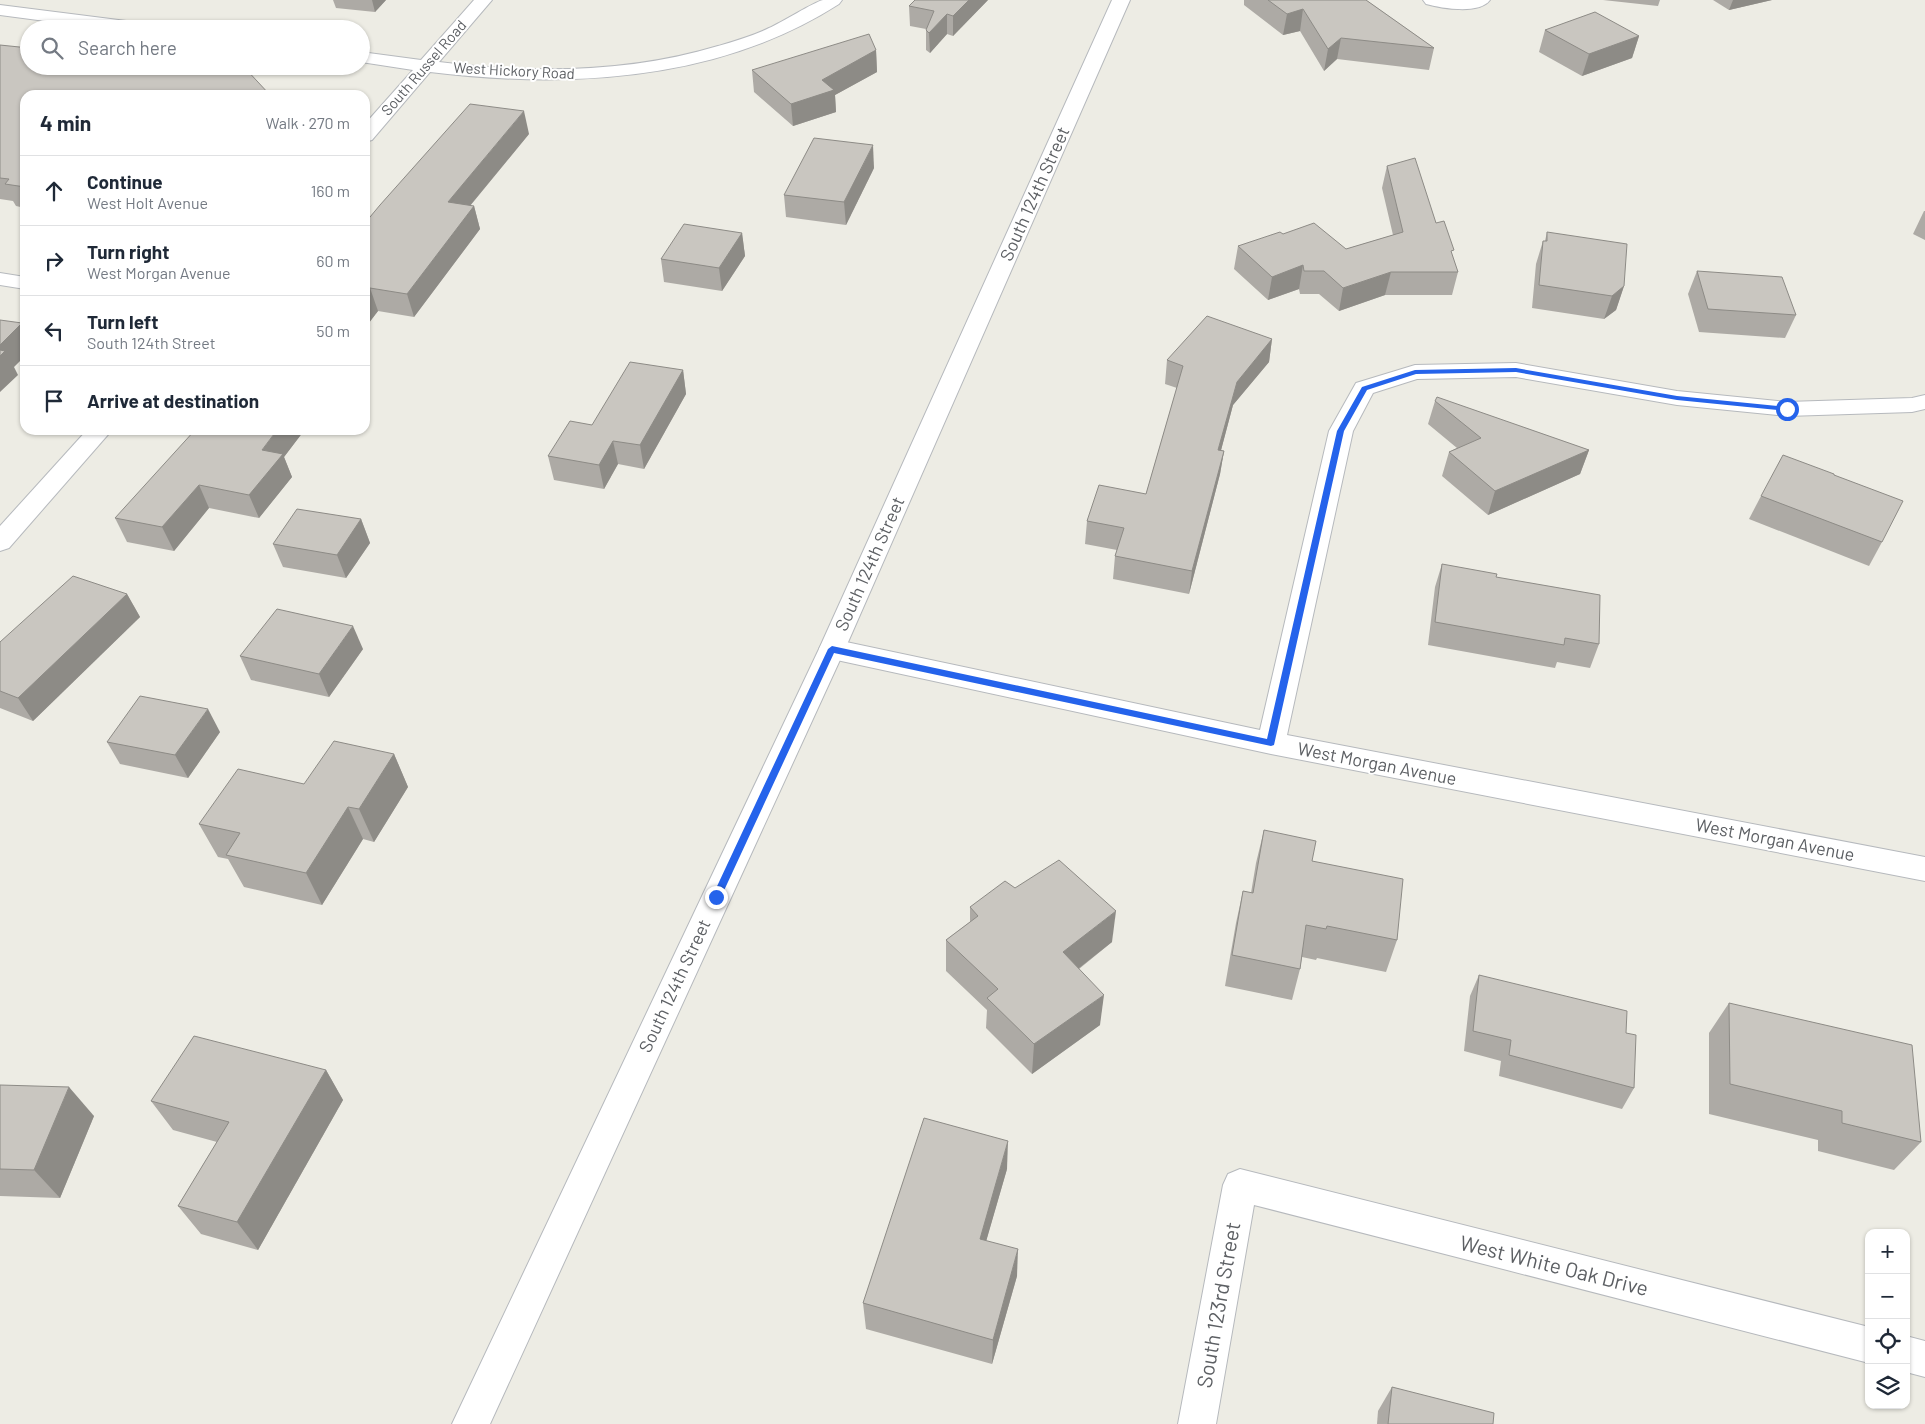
<!DOCTYPE html>
<html lang="en">
<head>
<meta charset="utf-8">
<style>
	body { margin:0; font-family:Barlow,sans-serif; background:#f6f6f7; color:#1f2937 }
	.controls { position:absolute; right:15px; bottom:15px; display:grid; overflow:hidden; border-radius:10px; box-shadow:0 1px 4px #0004 }
	.controls button { width:45px; height:45px; display:grid; place-items:center; padding:0; border:0; border-bottom:1px solid #e0e1e3; background:#fff; color:#1f2937; font:25px sans-serif }
	.stop { position:absolute; width:15px; height:15px; margin:-11px; border:4px solid #2563eb; border-radius:50%; background:#fff }
	.stop.end { background:#2563eb; border-color:#fff; box-shadow:0 1px 5px #0008 }
	.list { margin:0; padding:0; list-style:none }
	h2 { display:flex; justify-content:space-between; align-items:center; height:65px; margin:0; padding:0 20px; font-size:21px }
	h2 small { font-size:16px; font-weight:400; color:#747a83 }
	.list li { display:grid; grid-template-columns:32px 1fr auto; gap:15px; align-items:center; box-sizing:border-box; height:70px; padding:0 20px; border-top:1px solid #e0e1e3 }
	.list b { display:block; font-size:19px; white-space:nowrap }
	.list p { margin:0; font-size:16px; white-space:nowrap; color:#747a83 }
	.list em { font-size:16px; font-style:normal; color:#747a83 }
	.icon { flex:none; width:28px; height:28px; fill:none; stroke:currentColor; stroke-width:2; stroke-linecap:round; stroke-linejoin:round }
	.map { position:relative; flex:none; width:1925px; height:1424px; overflow:hidden }
	.search { position:absolute; background:#fff; box-shadow:0 1px 4px #0004; left:20px; top:20px; width:350px; height:55px; display:flex; align-items:center; gap:12px; box-sizing:border-box; padding:0 18px; border-radius:28px; color:#747a83; font-size:19px }
	.panel { position:absolute; background:#fff; box-shadow:0 1px 4px #0004; left:20px; top:90px; width:350px; height:345px; border-radius:15px }
	.map>svg:first-child { display:block }
</style>
</head>
<body>
<div class="map">
<svg width="1925" height="1424" viewBox="0 0 1925 1424">
	<rect width="100%" height="100%" fill="#edece4"/>
	<g fill="none" stroke-linecap="round" stroke-linejoin="round">
		<g stroke="#b6b9bd" stroke-width="2">
			<g id="minor">
				<path d="M474,0H492L439,62C532,74 628,73 718,46C735,41 753,36 769,28C781,23 814,2 823,0C829,0 836,0 842,0L839,4C719,81 569,89 430,72L372,140L365,142V124L413,70L361,62V52L421,60Z"/>
				<path d="M1423,0H1490C1479,15 1441,8 1426,4Z"/>
				<polygon points="0,5 150,24 156,25 159,29 106,29 0,15"/>
				<polygon points="0,273 25,277 25,289 0,285"/>
				<polygon points="1516,363 1677,391 1787,402 1912,398 1925,395 1925,409 1912,412 1787,416 1677,405 1516,377 1417,379 1373,393 1353,431 1287,735 1925,857 1925,881 1271,754 832,659 823,656 819,649 823,642 832,639 1260,730 1329,431 1356,383 1415,365"/>
				<polygon points="87,430 112,430 9,548 0,551 0,526"/>
				<polygon points="1240,1169 1869,1327 1869,1363 1254,1205 1216,1424 1178,1424 1223,1185 1228,1174"/>
				<polygon points="1906,1336 1925,1341 1925,1377 1906,1372"/>
			</g>
		</g>
		<g stroke="#b6b9bd" stroke-width="2">
			<polygon id="tertiary" points="1112,0 1130,0 845,649 490,1424 452,1424 819,649"/>
		</g>
		<use href="#minor" fill="#fff" fill-rule="evenodd"/>
		<use href="#tertiary" fill="#fff" fill-rule="evenodd"/>
	</g>
	<g fill="#adaaa5">
		<polygon points="333,0 386,0 375,12 336,8"/>
		<polygon points="988,0 953,36 947,34 930,53 926,50 926,29 910,26 909,6"/>
		<polygon points="1244,0 1366,0 1434,48 1429,70 1337,59 1324,71 1300,31 1283,35 1244,5"/>
		<polygon points="1603,0 1660,0 1658,6"/>
		<polygon points="1713,0 1772,0 1729,10"/>
		<polygon points="1545,30 1639,36 1632,58 1582,76 1539,52"/>
		<polygon points="0,45 270,95 25,95 25,208 16,206 13,201 0,199"/>
		<polygon points="876,50 877,72 835,95 836,112 793,126 754,92 752,70"/>
		<polygon points="529,134 470,206 474,206 480,229 414,317 378,311 365,328 365,223"/>
		<polygon points="1387,166 1436,223 1452,255 1458,272 1452,295 1385,295 1339,311 1319,294 1300,294 1299,289 1268,300 1234,269 1238,246 1283,234 1346,249 1393,235 1382,188"/>
		<polygon points="874,168 846,225 786,217 784,195"/>
		<polygon points="1924,211 1925,211 1925,240 1913,234"/>
		<polygon points="1547,232 1624,286 1616,310 1604,319 1532,308 1536,264 1543,241 1545,241"/>
		<polygon points="742,233 745,256 722,291 664,282 661,259"/>
		<polygon points="1697,271 1796,315 1785,338 1699,332 1688,294"/>
		<polygon points="1272,339 1269,362 1233,405 1221,450 1224,451 1220,474 1189,594 1113,579 1115,556 1117,550 1085,544 1087,521 1146,494 1177,388 1165,384 1167,360"/>
		<polygon points="683,370 686,394 644,469 618,464 604,489 554,480 548,456 592,425"/>
		<polygon points="1435,401 1589,450 1580,474 1488,515 1442,476 1449,452 1457,448 1428,424"/>
		<polygon points="303,432 284,457 292,477 259,518 209,508 174,551 127,542 115,518"/>
		<polygon points="1834,475 1882,542 1869,566 1749,519 1761,496"/>
		<polygon points="361,519 370,543 346,578 283,567 273,544"/>
		<polygon points="1442,564 1599,644 1590,668 1557,662 1555,668 1428,645 1435,587"/>
		<polygon points="127,594 140,617 33,721 0,708 0,642"/>
		<polygon points="363,649 329,697 251,680 240,656"/>
		<polygon points="220,732 188,778 120,764 107,742"/>
		<polygon points="394,754 408,787 374,842 363,839 322,905 244,887 228,859 218,857 199,824 304,784"/>
		<polygon points="1264,830 1312,861 1397,940 1386,972 1317,958 1316,960 1302,957 1300,969 1292,1000 1225,986 1236,923 1243,891 1251,893 1256,863"/>
		<polygon points="1015,888 1112,942 1079,969 1100,1025 1032,1074 986,1028 987,1010 946,971 946,940 970,922 970,907"/>
		<polygon points="1479,975 1626,1033 1634,1088 1622,1109 1499,1076 1501,1061 1464,1051 1470,996"/>
		<polygon points="1729,1003 1921,1142 1894,1170 1818,1151 1818,1140 1709,1114 1709,1033"/>
		<polygon points="326,1070 343,1100 258,1250 201,1234 178,1206 217,1142 173,1130 151,1101"/>
		<polygon points="0,1085 94,1116 60,1198 0,1196"/>
		<polygon points="1007,1169 986,1241 1017,1276 992,1364 866,1329 863,1303"/>
		<polygon points="1392,1387 1493,1424 1377,1424 1378,1411"/>
	</g>
	<g fill="#8d8b86">
		<polygon points="372,0 386,0 375,12"/>
		<polygon points="969,0 988,0 953,36 953,16"/>
		<polygon points="1733,0 1772,0 1729,10"/>
		<polygon points="1303,9 1300,31 1283,35 1287,14"/>
		<polygon points="947,14 947,34 930,53 929,33"/>
		<polygon points="1639,36 1632,58 1582,76 1589,54"/>
		<polygon points="1341,38 1337,59 1324,71 1328,49"/>
		<polygon points="876,50 877,72 835,95 836,112 793,126 791,104 822,80"/>
		<polygon points="524,111 529,134 454,225 448,202"/>
		<polygon points="873,145 874,168 846,225 844,202"/>
		<polygon points="474,206 480,229 414,317 407,294"/>
		<polygon points="742,233 745,256 722,291 719,268"/>
		<polygon points="1303,265 1299,289 1268,300 1272,277"/>
		<polygon points="1391,272 1385,295 1339,311 1343,288"/>
		<polygon points="1624,286 1616,310 1604,319 1612,296"/>
		<polygon points="370,288 378,311 365,328 365,295"/>
		<polygon points="22,323 25,329 25,356 14,367 18,375 0,392 0,345"/>
		<polygon points="1272,339 1269,362 1233,405 1215,473 1218,450 1237,382"/>
		<polygon points="683,370 686,394 644,469 640,445"/>
		<polygon points="277,430 302,430 303,432 284,457 292,477 259,518 249,495 262,450"/>
		<polygon points="613,441 618,464 604,489 599,465"/>
		<polygon points="1589,450 1580,474 1488,515 1495,491"/>
		<polygon points="1224,451 1220,474 1189,594 1192,571"/>
		<polygon points="199,485 209,508 174,551 162,527"/>
		<polygon points="361,519 370,543 346,578 337,555"/>
		<polygon points="127,594 140,617 33,721 18,698"/>
		<polygon points="353,626 363,649 329,697 319,674"/>
		<polygon points="208,709 220,732 188,778 175,755"/>
		<polygon points="394,754 408,787 374,842 359,809"/>
		<polygon points="348,807 363,839 322,905 306,873"/>
		<polygon points="1116,911 1112,942 1060,983 1063,952"/>
		<polygon points="1104,995 1100,1025 1032,1074 1034,1044"/>
		<polygon points="326,1070 343,1100 258,1250 237,1222"/>
		<polygon points="69,1087 94,1116 60,1198 34,1170"/>
		<polygon points="1008,1141 1007,1169 979,1266 980,1239"/>
		<polygon points="1018,1249 1017,1276 992,1364 993,1340"/>
	</g>
	<g fill="#c9c6c0" stroke="#8d8b86">
		<polygon points="915,0 969,0 953,16 947,14 929,33 926,30 934,11 909,6"/>
		<polygon points="1268,0 1366,0 1434,48 1341,38 1328,49 1303,9 1287,14"/>
		<polygon points="1595,12 1639,36 1589,54 1545,30"/>
		<polygon points="869,34 876,50 822,80 834,90 791,104 752,70"/>
		<polygon points="0,45 29,48 29,66 201,66 234,70 244,67 270,95 25,95 25,187 5,184 9,179 0,178"/>
		<polygon points="470,104 524,111 448,202 474,206 407,294 370,288 365,295 365,223 380,205"/>
		<polygon points="814,138 873,145 844,202 784,195"/>
		<polygon points="1415,158 1436,223 1444,221 1454,250 1451,251 1458,272 1391,272 1343,288 1324,271 1304,271 1303,265 1272,277 1238,246 1280,232 1283,234 1314,223 1346,249 1403,232 1387,166"/>
		<polygon points="684,224 742,233 719,268 661,259"/>
		<polygon points="1547,232 1627,244 1624,286 1612,296 1539,285 1543,241 1547,241"/>
		<polygon points="1697,271 1782,277 1796,315 1708,309"/>
		<polygon points="1207,316 1272,339 1237,382 1218,450 1224,451 1192,571 1115,556 1124,528 1087,521 1099,485 1146,494 1183,366 1167,360"/>
		<polygon points="0,320 22,323 0,345"/>
		<polygon points="0,350 5,351 0,356"/>
		<polygon points="630,362 683,370 640,445 613,441 599,465 548,456 570,421 592,425"/>
		<polygon points="1437,397 1589,450 1495,491 1449,452 1481,438 1435,401"/>
		<polygon points="195,430 277,430 262,450 283,454 249,495 199,485 162,527 115,518"/>
		<polygon points="1783,455 1834,474 1834,475 1903,501 1882,542 1761,496"/>
		<polygon points="297,509 361,519 337,555 273,544"/>
		<polygon points="1442,564 1497,574 1496,577 1600,595 1599,644 1565,638 1564,645 1435,622"/>
		<polygon points="73,576 127,594 18,698 0,691 0,642"/>
		<polygon points="277,609 353,626 319,674 240,656"/>
		<polygon points="140,696 208,709 175,755 107,742"/>
		<polygon points="334,741 394,754 359,809 348,807 306,873 226,855 240,833 199,824 238,769 304,784"/>
		<polygon points="1264,830 1316,841 1312,861 1403,879 1397,940 1327,926 1326,929 1306,925 1300,969 1232,955 1243,891 1253,893"/>
		<polygon points="1059,860 1116,911 1063,952 1104,995 1034,1044 987,998 998,989 946,940 978,916 970,907 1005,881 1015,888"/>
		<polygon points="1479,975 1627,1011 1626,1033 1636,1035 1634,1088 1509,1055 1511,1040 1473,1031"/>
		<polygon points="1729,1003 1912,1045 1921,1142 1842,1123 1842,1111 1730,1084"/>
		<polygon points="194,1036 326,1070 237,1222 178,1206 229,1122 151,1101"/>
		<polygon points="0,1085 69,1087 34,1170 0,1169"/>
		<polygon points="924,1118 1008,1141 980,1239 1018,1249 993,1340 863,1303"/>
		<polygon points="1392,1387 1494,1413 1493,1424 1388,1424"/>
	</g>
	<polygon fill="#2563eb" points="1516,368 1677,396 1787,407 1790,409 1787,411 1677,400 1516,372 1416,374 1367,390 1344,431 1274,745 1271,746 834,653 721,897 720,900 713,900 712,897 828,649 832,646 1267,739 1337,431 1362,387 1415,370"/>
	<g text-anchor="middle" stroke-width="4" stroke-linejoin="round" paint-order="stroke">
		<g font-size="15" fill="#5c5f63" stroke="#fff">
			<text transform="translate(424 68) rotate(-49)" y="5">South Russel Road</text>
			<text transform="translate(514 71) rotate(3)" y="5">West Hickory Road</text>
		</g>
		<g font-size="18" fill="#5c5f63" stroke="#fff">
			<text transform="translate(1035 194) rotate(-66)" y="6">South 124th Street</text>
			<text transform="translate(870 564) rotate(-66)" y="6">South 124th Street</text>
			<text transform="translate(1377 764) rotate(11)" y="6">West Morgan Avenue</text>
			<text transform="translate(1775 840) rotate(11)" y="6">West Morgan Avenue</text>
			<text transform="translate(675 986) rotate(-65)" y="6">South 124th Street</text>
		</g>
		<g font-size="21" fill="#5c5f63" stroke="#fff">
			<text transform="translate(1554 1266) rotate(14)" y="7">West White Oak Drive</text>
			<text transform="translate(1219 1305) rotate(-80)" y="7">South 123rd Street</text>
		</g>
	</g>
</svg>
<div class="controls">
<button>+</button>
<button>−</button>
<button><svg class="icon" aria-label="locate" viewBox="0 0 24 24"><circle cx="12" cy="12" r="6"/><path d="M12 2v4M12 18v4M2 12h4M18 12h4"/></svg></button>
<button><svg class="icon" aria-label="layers" viewBox="0 0 24 24"><path d="M12 4l9 5-9 5-9-5zM3 14l9 5 9-5"/></svg></button>
</div>
<div class="stop" style="left:1787px;top:409px"></div>
<div class="stop end" style="left:716px;top:897px"></div>
<div class="search"><svg class="icon" aria-label="search" viewBox="0 0 24 24"><circle cx="10" cy="10" r="6"/><path d="M15 15l6 6"/></svg>Search here</div>
<section class="panel">
<h2>4 min<small>Walk · 270 m</small></h2>
<ul class="list">
<li><svg class="icon" aria-label="ahead" viewBox="0 0 24 24"><path d="M12 20V5M6 11l6-6 6 6"/></svg><div><b>Continue</b><p>West Holt Avenue</p></div><em>160 m</em></li>
<li><svg class="icon" aria-label="right" viewBox="0 0 24 24"><path d="M7 20v-9h11M14 6l5 5-5 5"/></svg><div><b>Turn right</b><p>West Morgan Avenue</p></div><em>60 m</em></li>
<li><svg class="icon" aria-label="left" viewBox="0 0 24 24"><path d="M17 20v-9H6M10 6l-5 5 5 5"/></svg><div><b>Turn left</b><p>South 124th Street</p></div><em>50 m</em></li>
<li><svg class="icon" aria-label="arrive" viewBox="0 0 24 24"><path d="M6 21V4h12l-3 4 3 4H6"/></svg><div><b>Arrive at destination</b></div></li>
</ul>
</section>
</div>
</body>
</html>
